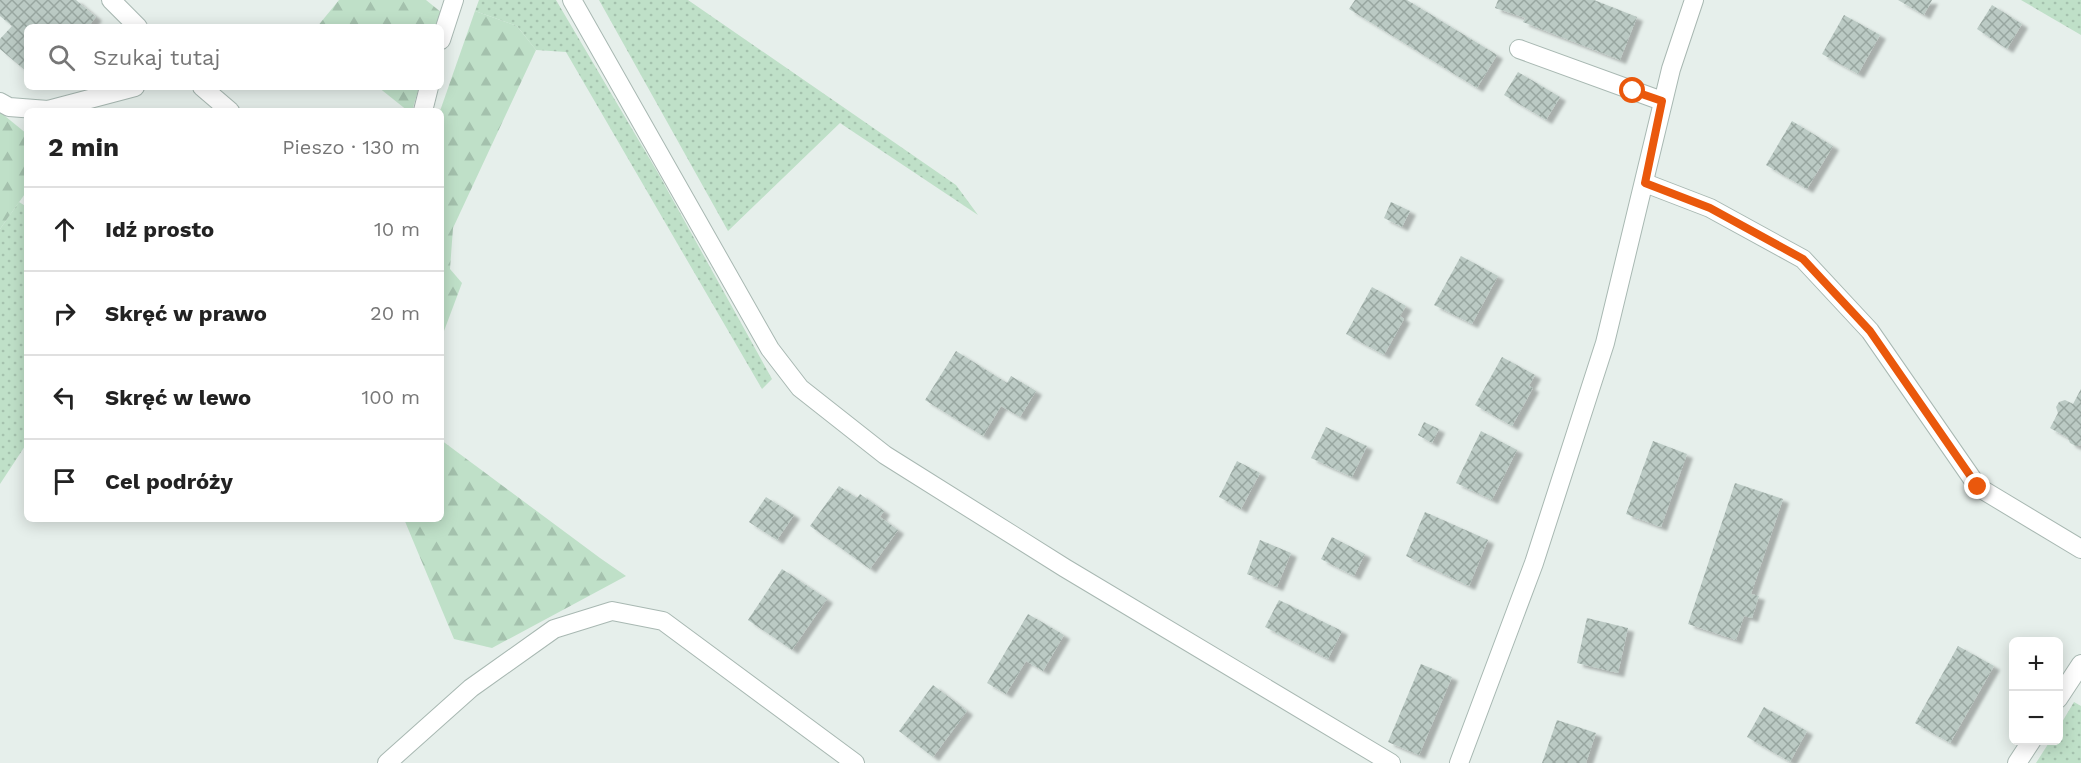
<!DOCTYPE html>
<html lang="pl">
<head>
<meta charset="utf-8">
<style>
	body { margin:0; font-family:"Work Sans",sans-serif; background:#f2f2f2; color:#222 }
	.controls { position:absolute; right:18px; bottom:18px; display:grid; overflow:hidden; border-radius:9px; box-shadow:0 3px 15px #0003 }
	.controls button { width:54px; height:54px; display:grid; place-items:center; padding:0; border:0; border-bottom:2px solid #e0e0e0; background:#fff; color:#222; font:30px sans-serif }
	.stop { position:absolute; width:18px; height:18px; margin:-14px; border:4px solid #ea580c; border-radius:50%; background:#fff }
	.stop.end { background:#ea580c; border-color:#fff; box-shadow:0 2px 6px #0008 }
	.list { margin:0; padding:0; list-style:none }
	h2 { display:flex; justify-content:space-between; align-items:center; height:78px; margin:0; padding:0 24px; font-size:26px }
	h2 small { font-size:20px; font-weight:400; color:#767676 }
	.list li { display:grid; grid-template-columns:39px 1fr auto; gap:18px; align-items:center; box-sizing:border-box; height:84px; padding:0 24px; border-top:2px solid #e0e0e0 }
	.list b { display:block; font-size:22px; white-space:nowrap }
	.list em { font-size:20px; font-style:normal; color:#767676 }
	.icon { flex:none; width:33px; height:33px; fill:none; stroke:currentColor; stroke-width:2; stroke-linecap:round; stroke-linejoin:round }
	.map { position:relative; flex:none; width:2081px; height:763px; overflow:hidden }
	.search { position:absolute; background:#fff; box-shadow:0 3px 15px #0003; left:24px; top:24px; width:420px; height:66px; display:flex; align-items:center; gap:15px; box-sizing:border-box; padding:0 21px; border-radius:9px; color:#767676; font-size:22px }
	.panel { position:absolute; background:#fff; box-shadow:0 3px 15px #0003; left:24px; top:108px; width:420px; height:414px; border-radius:9px }
	.map>svg:first-child { display:block }
</style>
</head>
<body>
<div class="map">
<svg width="2081" height="763" viewBox="0 0 2081 763">
	<defs>
		<pattern id="grass-dots" width="8" height="8" patternUnits="userSpaceOnUse" patternTransform="scale(1.5)"><rect width="8" height="8" fill="#bfe0c8"/><path d="M2 2h.1M6 6h.1" fill="none" stroke="#a4c1ad" stroke-width="1.8" stroke-linecap="round"/></pattern>
		<pattern id="forest-firs" width="22" height="20" patternUnits="userSpaceOnUse" patternTransform="scale(1.5)"><rect width="22" height="20" fill="#bfe0c8"/><path d="M5 1l3.5 6h-7zM16 11l3.5 6h-7z" fill="#a4c1ad"/></pattern>
		<pattern id="building-cross-hatch" width="8" height="8" patternUnits="userSpaceOnUse" patternTransform="scale(1.5)"><rect width="8" height="8" fill="#bbcac4"/><path d="M0 0l8 8M0 8l8-8" fill="none" stroke="#98a6a0"/></pattern>
		<filter id="shadow"><feDropShadow dx="6" dy="4" stdDeviation="1.5" flood-color="#0004"/></filter>
	</defs>
	<rect width="100%" height="100%" fill="#e6efeb"/>
	<g fill="url(#grass-dots)">
		<polygon points="479,0 556,0 658,173 772,379 762,389 566,52 536,50 517,26 475,11"/>
		<polygon points="599,0 688,0 956,185 978,215 840,123 728,231"/>
		<polygon points="2021,0 2081,0 2081,35"/>
		<polygon points="19,202 27,207 27,443 0,484 0,229"/>
		<polygon points="2074,702 2081,706 2081,763 2036,763 2050,741 2058,740 2059,727"/>
	</g>
	<g fill="url(#forest-firs)">
		<polygon points="339,0 426,0 442,13 438,27 317,27"/>
		<polygon points="475,11 517,26 536,50 453,228 450,269 462,283 441,339 440,111"/>
		<polygon points="378,87 419,87 412,111 408,111"/>
		<polygon points="0,112 27,134 27,191 0,229"/>
		<polygon points="441,440 600,558 626,576 492,648 454,639 404,519 441,519"/>
	</g>
	<g fill="url(#building-cross-hatch)" filter="url(#shadow)">
		<polygon points="0,0 76,0 96,17 88,27 27,27 27,72 0,49 0,39 12,26 0,16"/>
		<polygon points="1355,0 1407,0 1497,55 1477,88 1349,9"/>
		<polygon points="1498,0 1594,0 1637,17 1620,60 1523,22 1525,18 1495,8"/>
		<polygon points="1898,0 1932,0 1924,15"/>
		<polygon points="1992,5 2022,24 2007,49 1977,29"/>
		<polygon points="1844,15 1880,35 1858,74 1822,54"/>
		<polygon points="1518,72 1560,97 1546,120 1504,95"/>
		<polygon points="1792,121 1833,146 1807,189 1766,165"/>
		<polygon points="1391,202 1410,211 1402,227 1384,218"/>
		<polygon points="1461,256 1498,276 1472,324 1434,305"/>
		<polygon points="1372,287 1406,306 1400,316 1404,319 1384,355 1346,334"/>
		<polygon points="956,351 1007,383 1011,376 1036,391 1020,417 1001,406 983,436 925,400"/>
		<polygon points="1502,357 1535,375 1529,386 1533,388 1512,426 1475,405"/>
		<polygon points="2081,389 2081,445 2076,446 2070,443 2068,438 2050,428 2058,413 2056,407 2059,402 2065,400 2073,404"/>
		<polygon points="1424,422 1439,429 1432,443 1418,435"/>
		<polygon points="1326,427 1367,446 1352,477 1311,458"/>
		<polygon points="1481,431 1517,450 1492,500 1456,483"/>
		<polygon points="1653,441 1687,454 1661,527 1626,514"/>
		<polygon points="1237,461 1260,473 1241,509 1219,497"/>
		<polygon points="1735,483 1783,499 1751,594 1759,596 1752,618 1744,616 1736,640 1688,624"/>
		<polygon points="839,486 857,498 860,494 884,511 880,517 898,530 870,569 810,526"/>
		<polygon points="766,497 794,515 777,540 749,522"/>
		<polygon points="1425,512 1488,540 1469,586 1406,556"/>
		<polygon points="1332,537 1365,554 1354,576 1321,559"/>
		<polygon points="1260,540 1291,553 1277,587 1247,574"/>
		<polygon points="782,569 827,599 792,650 748,620"/>
		<polygon points="1279,600 1342,631 1328,659 1265,627"/>
		<polygon points="1028,614 1064,635 1043,671 1026,661 1006,694 987,683"/>
		<polygon points="1587,618 1628,628 1618,673 1577,663"/>
		<polygon points="1958,646 1994,666 1950,743 1915,723"/>
		<polygon points="1421,664 1452,677 1419,755 1388,742"/>
		<polygon points="933,685 967,711 933,757 899,731"/>
		<polygon points="1764,707 1807,731 1790,762 1747,737"/>
		<polygon points="1557,720 1596,733 1586,763 1542,763"/>
	</g>
	<g fill="none" stroke-linecap="round" stroke-linejoin="round">
		<g stroke="#a8b8b2" stroke-width="20">
			<g id="minor">
				<polyline points="111,0 138,27"/>
				<polyline points="572,0 770,349 800,388 885,455 1065,568 1391,763"/>
				<polyline points="441,40 454,0"/>
				<polyline points="1519,49 1662,101"/>
				<polyline points="202,87 230,111"/>
				<polyline points="0,102 9,107 48,110 135,87"/>
				<polyline points="423,111 429,87"/>
				<polyline points="1645,183 1710,208 1803,259 1870,331 1978,487 2081,549"/>
				<polyline points="2058,699 2081,664"/>
				<polyline points="387,763 471,688 554,629 612,611 663,621 855,763"/>
				<polyline points="1459,763 1534,563 1605,343 1671,69 1694,0"/>
				<polyline points="2017,763 2032,740"/>
			</g>
		</g>
		<use href="#minor" stroke="#fff" stroke-width="18"/>
	</g>
	<g fill="none" stroke-linecap="round" stroke-linejoin="round">
		<polyline stroke="#ea580c" stroke-width="8" points="1633,91 1662,101 1645,183 1710,208 1803,259 1870,331 1978,487"/>
	</g>
</svg>
<div class="controls">
<button>+</button>
<button>−</button>
</div>
<div class="stop" style="left:1633px;top:91px"></div>
<div class="stop end" style="left:1978px;top:487px"></div>
<div class="search"><svg class="icon" aria-label="search" viewBox="0 0 24 24"><circle cx="10" cy="10" r="6"/><path d="M15 15l6 6"/></svg>Szukaj tutaj</div>
<section class="panel">
<h2>2 min<small>Pieszo · 130 m</small></h2>
<ul class="list">
<li><svg class="icon" aria-label="ahead" viewBox="0 0 24 24"><path d="M12 20V5M6 11l6-6 6 6"/></svg><div><b>Idź prosto</b></div><em>10 m</em></li>
<li><svg class="icon" aria-label="right" viewBox="0 0 24 24"><path d="M7 20v-9h11M14 6l5 5-5 5"/></svg><div><b>Skręć w prawo</b></div><em>20 m</em></li>
<li><svg class="icon" aria-label="left" viewBox="0 0 24 24"><path d="M17 20v-9H6M10 6l-5 5 5 5"/></svg><div><b>Skręć w lewo</b></div><em>100 m</em></li>
<li><svg class="icon" aria-label="arrive" viewBox="0 0 24 24"><path d="M6 21V4h12l-3 4 3 4H6"/></svg><div><b>Cel podróży</b></div></li>
</ul>
</section>
</div>
</body>
</html>
